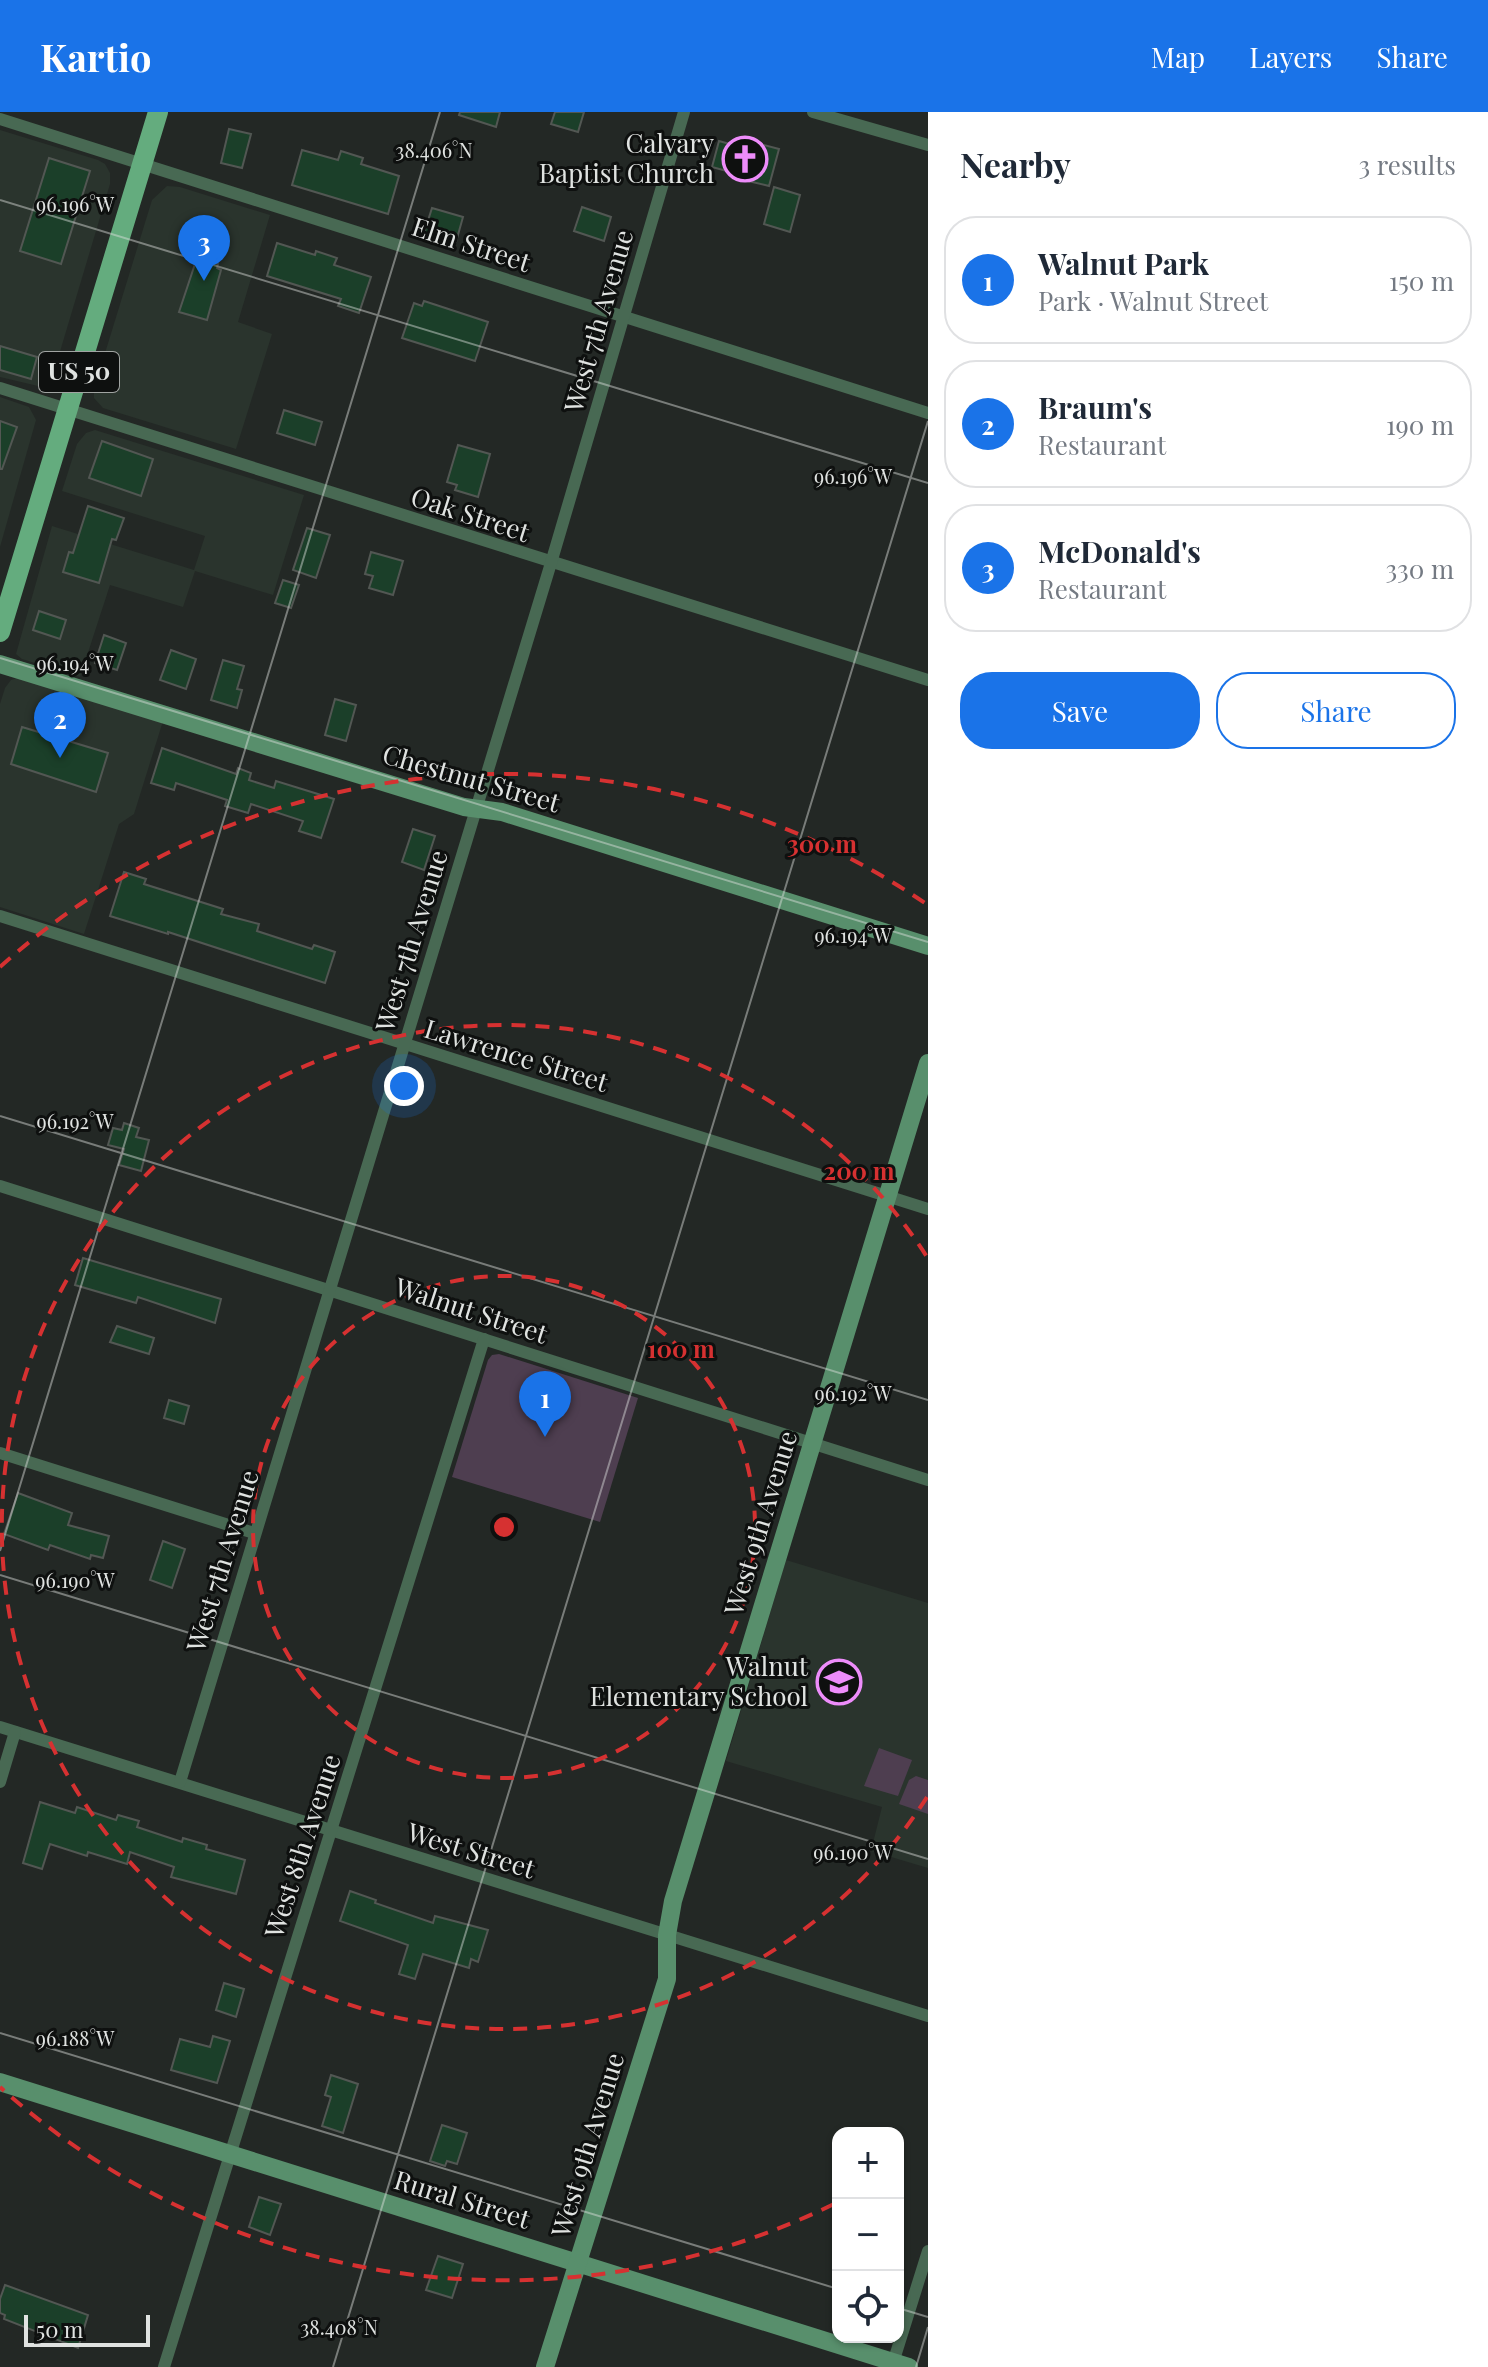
<!DOCTYPE html>
<html lang="en">
<head>
<meta charset="utf-8">
<style>
	body { margin:0; font-family:"Playfair Display",serif; background:#f6f6f7; color:#1f2937 }
	.controls { position:absolute; right:24px; bottom:24px; display:grid; overflow:hidden; border-radius:16px; box-shadow:0 2px 6px #0004 }
	.controls button { width:72px; height:72px; display:grid; place-items:center; padding:0; border:0; border-bottom:2px solid #e0e1e3; background:#fff; color:#1f2937; font:40px sans-serif }
	.scale { position:absolute; left:24px; bottom:20px; width:126px; box-sizing:border-box; padding-left:8px; border:4px solid #e0e3e1; border-top:0; font-size:22px; line-height:28px; white-space:nowrap; color:#e0e3e1; -webkit-text-stroke:6px #0e100f; paint-order:stroke }
	.you { position:absolute; left:404px; top:974px; width:28px; height:28px; margin:-20px; border:6px solid #fff; border-radius:50%; background:#1a73e8; box-shadow:0 0 0 12px #1a73e833 }
	.badge { display:grid; place-items:center; width:52px; height:52px; border-radius:50%; background:#1a73e8; color:#fff; font-size:26px; font-weight:700 }
	.pin { position:absolute; translate:-50% -66px; filter:drop-shadow(0 2px 4px #0008) }
	.pin::after { content:''; position:absolute; top:42px; width:28px; height:24px; background:inherit; clip-path:polygon(0 0,100% 0,50% 100%) }
	.list { margin:0; padding:0; list-style:none }
	h2 { display:flex; justify-content:space-between; align-items:center; height:104px; margin:0; padding:0 32px; font-size:34px }
	h2 small { font-size:26px; font-weight:400; color:#747a83 }
	.list li { display:grid; grid-template-columns:52px 1fr auto; gap:24px; align-items:center; box-sizing:border-box; height:128px; margin:0 16px 16px; padding:0 16px; border:2px solid #e0e1e3; border-radius:32px }
	.list b { display:block; font-size:30px; white-space:nowrap }
	.list p { margin:0; font-size:26px; white-space:nowrap; color:#747a83 }
	.list em { font-size:26px; font-style:normal; color:#747a83 }
	.actions { display:flex; gap:16px; padding:24px 32px }
	.actions a { flex:1; padding:18px 0; border:2px solid #1a73e8; border-radius:32px; text-align:center; font-size:28px; color:#1a73e8 }
	.actions .main { background:#1a73e8; color:#fff }
	.icon { flex:none; width:44px; height:44px; fill:none; stroke:currentColor; stroke-width:2; stroke-linecap:round; stroke-linejoin:round }
	.map { position:relative; flex:none; width:928px; height:2255px; overflow:hidden }
	header { display:flex; align-items:center; gap:48px; box-sizing:border-box; height:112px; padding:0 40px; background:#1a73e8; color:#fff }
	header strong { font-size:38px }
	nav { display:flex; gap:44px; margin-inline-start:auto; font-size:28px }
	main { display:flex }
	aside { flex:1; background:#fff }
	.map>svg:first-child { display:block }
</style>
</head>
<body>
<header>
<strong>Kartio</strong>
<nav><a>Map</a><a>Layers</a><a>Share</a></nav>
</header>
<main>
<div class="map">
<svg width="928" height="2255" viewBox="0 0 928 2255">
	<rect width="100%" height="100%" fill="#232825"/>
	<g fill="#2a342d">
		<polygon points="0,18 98,48 105,52 110,61 110,72 53,263 44,272 38,274 0,265"/>
		<polygon points="167,74 180,75 270,103 238,210 272,222 236,337 103,296 94,286 94,277 152,88"/>
		<polygon points="0,285 29,295 36,308 0,435"/>
		<polygon points="95,318 304,383 273,483 195,459 183,495 110,473 80,565 22,547 16,542 52,414 194,458 205,424 62,379 77,332 86,321"/>
		<polygon points="17,566 163,609 134,702 119,712 84,822 0,795 0,592 5,576 11,568"/>
		<polygon points="786,1448 928,1491 928,1756 871,1739 882,1695 726,1649"/>
	</g>
	<g fill="#4e3e50">
		<polygon points="499,1242 638,1286 600,1410 452,1365 488,1248 492,1243"/>
		<polygon points="879,1636 912,1648 898,1684 864,1674"/>
		<polygon points="916,1664 928,1668 928,1702 899,1692 909,1668"/>
	</g>
	<g fill="#1b3f29" stroke="#525753" stroke-width="2">
		<polygon points="460,0 500,0 496,15 459,3"/>
		<polygon points="555,0 584,0 578,20 551,12"/>
		<polygon points="229,17 251,22 242,56 221,51"/>
		<polygon points="719,29 758,40 760,32 779,37 769,74 748,69 749,65 712,55"/>
		<polygon points="302,38 338,48 341,39 363,46 361,52 399,64 388,102 292,73"/>
		<polygon points="49,46 90,59 61,152 20,139"/>
		<polygon points="774,75 800,83 790,120 764,112"/>
		<polygon points="582,95 611,105 604,129 574,119"/>
		<polygon points="432,96 463,105 456,130 424,121"/>
		<polygon points="277,131 315,143 316,139 337,146 334,153 371,165 359,201 338,194 341,187 267,164"/>
		<polygon points="197,146 218,152 217,156 221,158 207,208 179,200"/>
		<polygon points="424,189 488,210 475,249 402,226 414,191 422,194"/>
		<polygon points="0,234 37,245 31,267 0,258"/>
		<polygon points="284,298 322,310 315,333 277,321"/>
		<polygon points="0,309 17,315 2,357 0,357"/>
		<polygon points="102,329 153,347 141,384 89,366"/>
		<polygon points="458,333 490,342 478,385 455,378 457,373 447,370"/>
		<polygon points="88,394 124,406 116,428 112,427 99,471 63,460 69,440 73,441"/>
		<polygon points="307,416 330,423 316,466 293,458"/>
		<polygon points="371,440 403,449 393,483 369,476 373,464 365,462"/>
		<polygon points="283,468 299,473 291,496 275,491"/>
		<polygon points="39,499 66,508 60,527 33,518"/>
		<polygon points="104,523 126,531 117,558 95,551"/>
		<polygon points="171,538 196,547 186,577 160,568"/>
		<polygon points="223,548 244,554 237,577 242,578 237,596 211,588"/>
		<polygon points="335,587 356,593 346,629 325,623"/>
		<polygon points="22,615 108,641 96,680 11,652"/>
		<polygon points="162,636 236,662 238,656 251,661 249,668 274,676 276,669 334,687 321,726 299,719 303,709 251,692 248,701 225,694 227,688 176,671 174,678 151,671"/>
		<polygon points="413,717 435,724 424,758 402,750"/>
		<polygon points="124,760 146,767 144,772 223,797 221,802 259,812 257,819 312,837 314,833 335,840 325,871 168,820 168,822 110,804"/>
		<polygon points="124,1011 139,1016 136,1025 149,1028 141,1059 119,1053 124,1037 108,1033 113,1016 122,1018"/>
		<polygon points="83,1146 221,1187 215,1211 138,1185 136,1191 75,1173"/>
		<polygon points="117,1214 154,1226 149,1242 110,1230"/>
		<polygon points="169,1288 189,1294 184,1312 164,1306"/>
		<polygon points="18,1381 72,1401 68,1413 109,1424 103,1446 91,1443 90,1447 50,1433 48,1438 4,1422"/>
		<polygon points="163,1429 185,1437 172,1476 150,1468"/>
		<polygon points="40,1690 75,1701 77,1695 116,1708 118,1703 139,1709 137,1715 182,1730 183,1726 207,1733 206,1737 245,1748 236,1782 171,1765 174,1755 130,1740 127,1752 88,1740 87,1744 50,1732 42,1757 23,1751"/>
		<polygon points="350,1779 376,1788 375,1791 433,1811 435,1804 488,1818 478,1850 471,1847 469,1856 423,1842 415,1867 399,1862 408,1833 340,1809"/>
		<polygon points="224,1871 244,1877 236,1905 216,1898"/>
		<polygon points="213,1924 230,1929 217,1971 171,1958 180,1927 210,1935"/>
		<polygon points="331,1963 358,1972 343,2021 322,2014 331,1985 325,1983"/>
		<polygon points="442,2013 467,2021 457,2052 447,2049 445,2054 430,2049"/>
		<polygon points="259,2085 281,2092 270,2123 249,2115"/>
		<polygon points="438,2144 463,2152 452,2186 426,2178"/>
		<polygon points="5,2173 88,2203 78,2236 4,2207 5,2203 0,2201 0,2187"/>
	</g>
	<g fill="none" stroke-linecap="round" stroke-linejoin="round">
		<g stroke="#486953" stroke-width="12">
			<polyline points="813,0 928,33"/>
			<polyline points="0,7 928,301"/>
			<polyline points="0,276 928,568"/>
			<polyline points="0,804 928,1097"/>
			<polyline points="0,1074 928,1368"/>
			<polyline points="0,1341 254,1421"/>
			<polyline points="0,1615 928,1904"/>
			<polyline points="0,1670 15,1620"/>
			<polyline points="180,1670 551,451 684,0"/>
			<polyline points="892,2254 928,2139"/>
			<polyline points="164,2255 484,1227"/>
		</g>
		<g stroke="#588f6c" stroke-width="18">
			<polyline points="0,552 464,695 502,700 928,834"/>
			<polyline points="0,1970 909,2255"/>
			<polyline points="545,2255 667,1867 667,1823 673,1789 928,951"/>
		</g>
		<polyline stroke="#64ac7e" stroke-width="20" points="0,520 158,0"/>
	</g>
	<path fill="none" stroke="#e0e3e1" stroke-width="2" stroke-opacity="0.45" d="M0,88L928,371M0,546L928,830M0,1004L928,1288M0,1439L440,0M0,1463L928,1747M0,1921L838,2177M898,2196L928,2205M333,2255L928,309M916,2255L928,2215"/>
	<g fill="none" stroke="#d63131" stroke-width="4" stroke-dasharray="14 10">
		<circle cx="504" cy="1415" r="251"/>
		<path d="M927 1685A502 502 0 1 1 927 1145"/>
		<path d="M834 2092A753 753 0 0 1 0 1975M0 855A753 753 0 0 1 925 791"/>
	</g>
	<defs>
		<g id="church-ring" transform="scale(2.3)"><circle r="9.5" fill="#0e100f" stroke="#ed8cfa" stroke-width="1.5"/><path d="M-1.2-6h2.4v3.5h3.3v2.4h-3.3V6h-2.4V-.1h-3.3v-2.4h3.3Z" fill="#ed8cfa"/></g>
		<g id="school-ring" transform="scale(2.3)"><circle r="9.5" fill="#0e100f" stroke="#ed8cfa" stroke-width="1.5"/><path d="M0-5L7-2L0 1L-7-2ZM-4 1L0 2.5L4 1V4Q0 6-4 4Z" fill="#ed8cfa"/></g>
	</defs>
	<g fill-rule="evenodd">
		<use href="#church-ring" x="745" y="47"/>
		<use href="#school-ring" x="839" y="1570"/>
	</g>
	<g text-anchor="middle" stroke-width="6" stroke-linejoin="round" paint-order="stroke">
		<rect fill="#0e100f" stroke="#a1a4a2" stroke-width="2" x="39" y="240" width="80" height="40" rx="6"/>
		<g font-size="24" font-weight="bold" fill="#e0e3e1">
			<text x="79" y="268">US 50</text>
		</g>
		<g font-size="26" fill="#e0e3e1" stroke="#0e100f" text-anchor="end">
			<text x="714" y="41">Calvary<tspan x="714" dy="30">Baptist Church</tspan></text>
			<text x="808" y="1564">Walnut<tspan x="808" dy="30">Elementary School</tspan></text>
		</g>
		<g font-size="26" fill="#e0e3e1" stroke="#0e100f">
			<text transform="translate(471 133) rotate(18)" y="9">Elm Street</text>
			<text transform="translate(599 209) rotate(-74)" y="9">West 7th Avenue</text>
			<text transform="translate(470 403) rotate(18)" y="9">Oak Street</text>
			<text transform="translate(471 667) rotate(16)" y="9">Chestnut Street</text>
			<text transform="translate(412 829) rotate(-73)" y="9">West 7th Avenue</text>
			<text transform="translate(516 944) rotate(17)" y="9">Lawrence Street</text>
			<text transform="translate(471 1199) rotate(18)" y="9">Walnut Street</text>
			<text transform="translate(761 1411) rotate(-73)" y="9">West 9th Avenue</text>
			<text transform="translate(223 1449) rotate(-73)" y="9">West 7th Avenue</text>
			<text transform="translate(303 1734) rotate(-72)" y="9">West 8th Avenue</text>
			<text transform="translate(471 1739) rotate(17)" y="9">West Street</text>
			<text transform="translate(588 2033) rotate(-73)" y="9">West 9th Avenue</text>
			<text transform="translate(462 2088) rotate(17)" y="9">Rural Street</text>
		</g>
	</g>
	<g font-size="20" text-anchor="middle" fill="#e0e3e1" stroke="#0e100f" stroke-width="6" stroke-linejoin="round" paint-order="stroke">
		<text x="434" y="46">38.406°N</text>
		<text x="75" y="100">96.196°W</text>
		<text x="853" y="372">96.196°W</text>
		<text x="75" y="559">96.194°W</text>
		<text x="853" y="831">96.194°W</text>
		<text x="75" y="1017">96.192°W</text>
		<text x="853" y="1289">96.192°W</text>
		<text x="75" y="1476">96.190°W</text>
		<text x="853" y="1748">96.190°W</text>
		<text x="75" y="1934">96.188°W</text>
		<text x="339" y="2223">38.408°N</text>
	</g>
	<circle cx="504" cy="1415" r="12" fill="#d63131" stroke="#0e100f" stroke-width="4"/>
	<g font-size="24" text-anchor="middle" font-weight="bold" fill="#d63131" stroke="#0e100f" stroke-width="6" stroke-linejoin="round" paint-order="stroke">
		<text x="822" y="741">300 m</text>
		<text x="859" y="1068">200 m</text>
		<text x="681" y="1246">100 m</text>
	</g>
</svg>
<div class="controls">
<button>+</button>
<button>−</button>
<button><svg class="icon" aria-label="locate" viewBox="0 0 24 24"><circle cx="12" cy="12" r="6"/><path d="M12 2v4M12 18v4M2 12h4M18 12h4"/></svg></button>
</div>
<div class="scale">50 m</div>
<div class="you"></div>
<div class="pin badge" style="left:545px;top:1325px">1</div>
<div class="pin badge" style="left:60px;top:646px">2</div>
<div class="pin badge" style="left:204px;top:169px">3</div>
</div>
<aside>
<h2>Nearby<small>3 results</small></h2>
<ul class="list">
<li><span class="badge">1</span><div><b>Walnut Park</b><p>Park · Walnut Street</p></div><em>150 m</em></li>
<li><span class="badge">2</span><div><b>Braum's</b><p>Restaurant</p></div><em>190 m</em></li>
<li><span class="badge">3</span><div><b>McDonald's</b><p>Restaurant</p></div><em>330 m</em></li>
</ul>
<div class="actions"><a class="main">Save</a><a>Share</a></div>
</aside>
</main>
</body>
</html>
